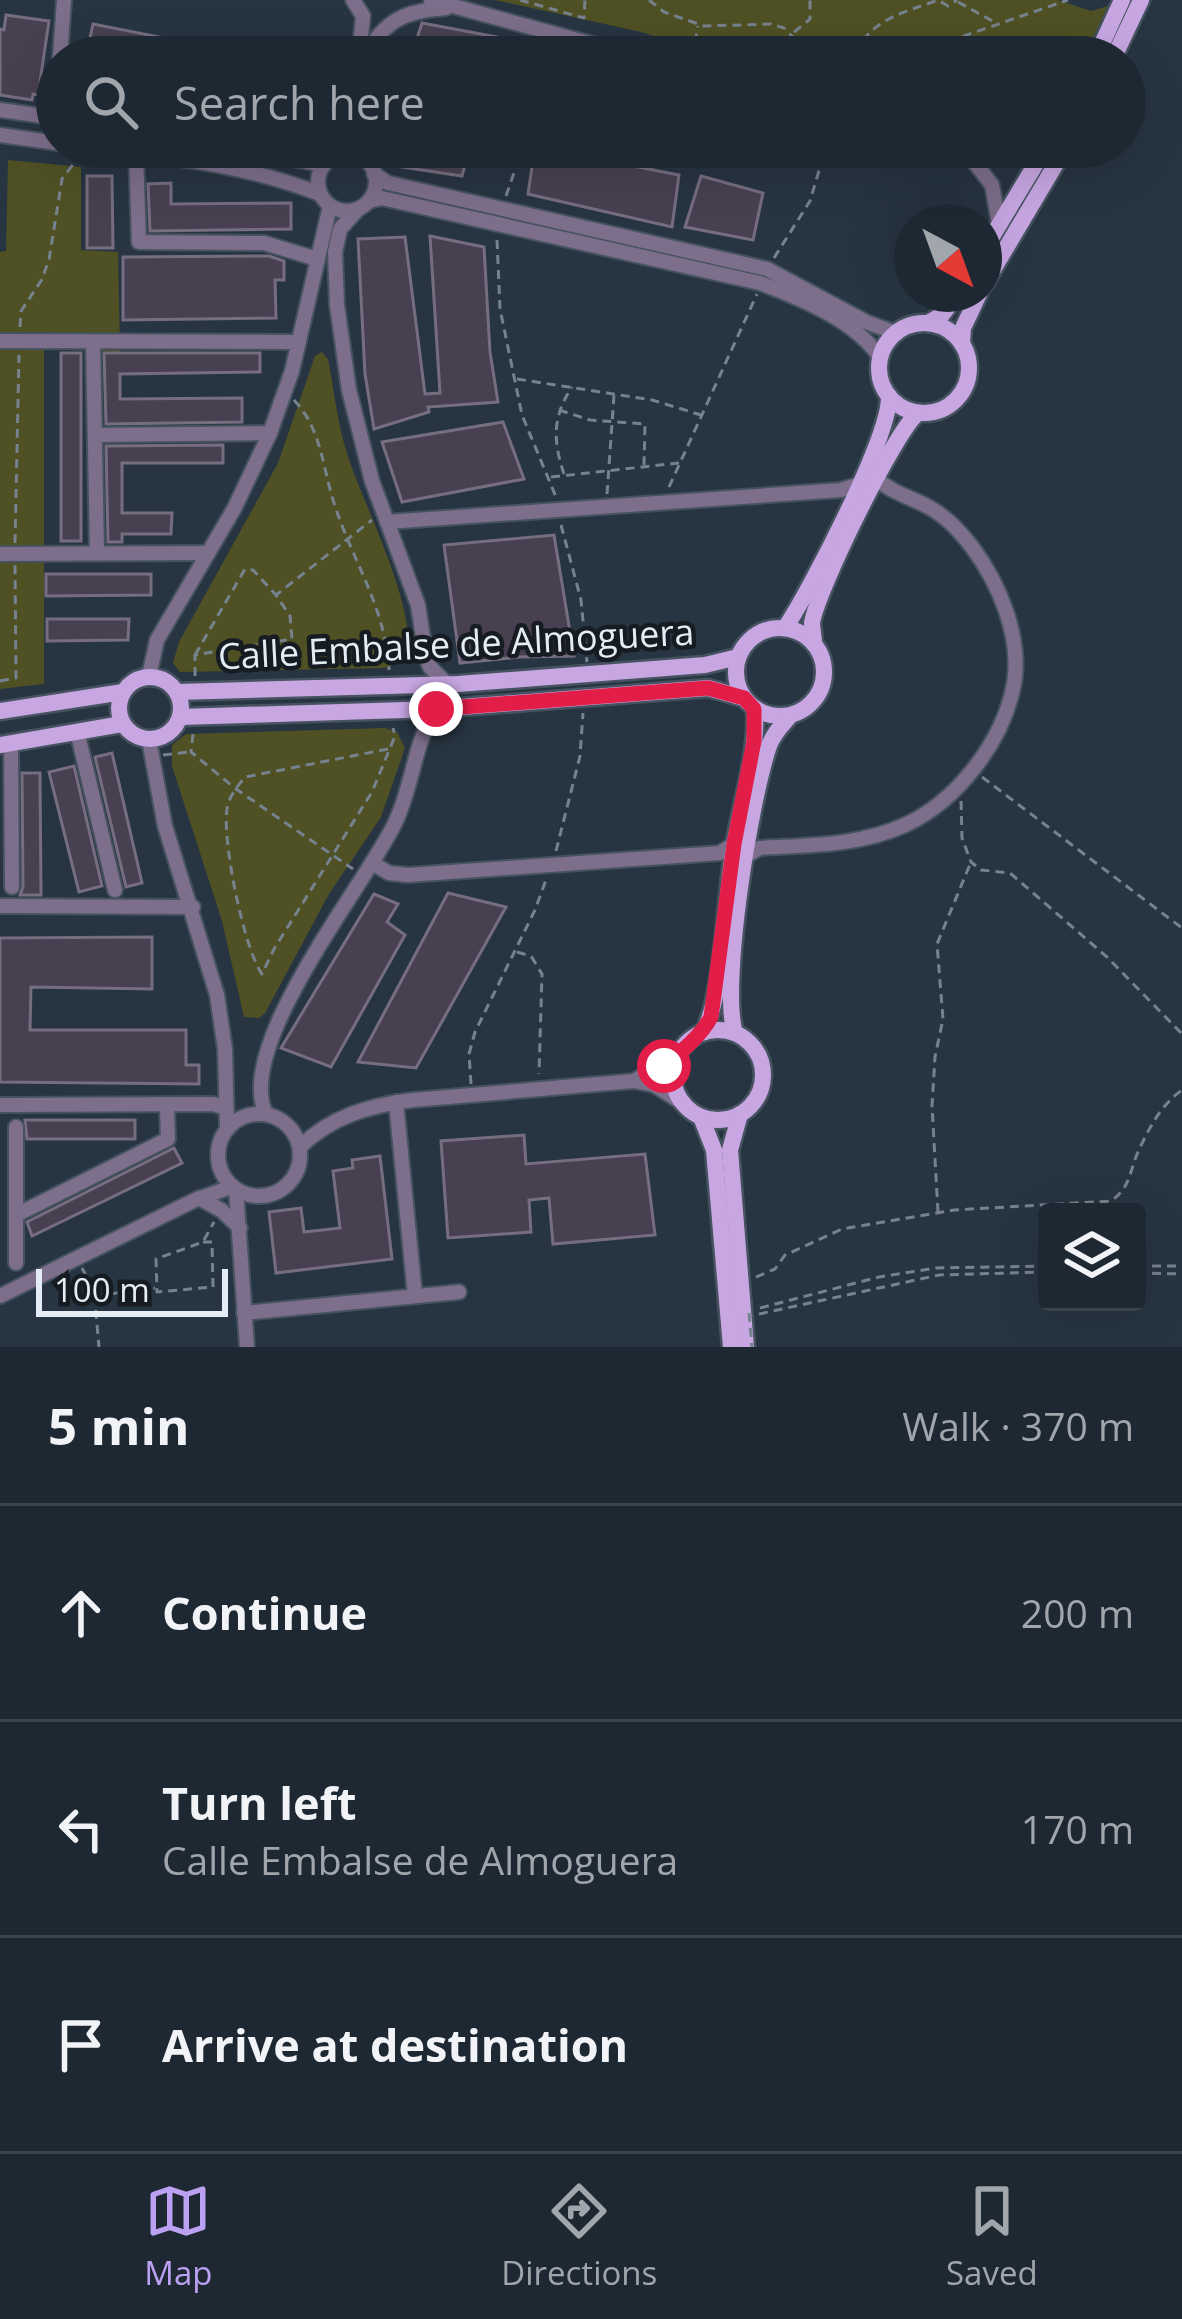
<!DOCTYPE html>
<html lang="en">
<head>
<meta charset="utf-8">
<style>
	body { margin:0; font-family:"Open Sans",sans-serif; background:#25303a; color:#f1f3f6 }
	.controls { position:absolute; right:36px; bottom:36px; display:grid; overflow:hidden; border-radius:12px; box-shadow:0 12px 48px #0002 }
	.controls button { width:108px; height:108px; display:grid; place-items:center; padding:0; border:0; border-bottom:3px solid #3b444d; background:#1d2832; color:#f1f3f6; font:60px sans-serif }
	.compass { position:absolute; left:894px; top:204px; width:108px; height:108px; border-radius:50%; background:#1d2832; box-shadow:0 12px 48px #0002; rotate:139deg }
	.scale { position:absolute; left:36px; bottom:30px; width:192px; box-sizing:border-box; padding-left:12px; border:6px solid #e4edf6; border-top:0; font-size:33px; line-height:42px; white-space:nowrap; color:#e4edf6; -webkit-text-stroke:9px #161c22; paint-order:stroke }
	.stop { position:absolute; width:36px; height:36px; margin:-27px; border:9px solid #e11d48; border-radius:50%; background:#fff }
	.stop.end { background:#e11d48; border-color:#fff; box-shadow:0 3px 12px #0008 }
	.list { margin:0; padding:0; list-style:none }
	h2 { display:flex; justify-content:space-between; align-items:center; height:156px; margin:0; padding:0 48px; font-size:51px }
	h2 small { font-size:39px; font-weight:400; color:#a0a6ac }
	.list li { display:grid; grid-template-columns:78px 1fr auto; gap:36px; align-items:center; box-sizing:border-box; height:216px; padding:0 48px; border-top:3px solid #3b444d }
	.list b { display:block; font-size:45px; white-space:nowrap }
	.list p { margin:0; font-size:39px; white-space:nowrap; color:#a0a6ac }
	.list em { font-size:39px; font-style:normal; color:#a0a6ac }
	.icon { flex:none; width:66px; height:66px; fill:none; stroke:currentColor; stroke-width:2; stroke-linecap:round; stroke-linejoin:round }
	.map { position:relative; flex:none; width:1182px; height:1347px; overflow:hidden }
	.search { position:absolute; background:#1d2832; box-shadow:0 12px 48px #0002; left:36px; right:36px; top:36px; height:132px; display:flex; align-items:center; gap:30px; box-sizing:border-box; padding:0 42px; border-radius:66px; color:#a0a6ac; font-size:45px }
	.sheet { height:804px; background:#1d2832 }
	nav { display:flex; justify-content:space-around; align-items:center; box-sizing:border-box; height:168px; border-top:3px solid #3b444d; background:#1d2832; font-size:33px; color:#a0a6ac }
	nav a { display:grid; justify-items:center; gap:6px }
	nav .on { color:#bca0f2 }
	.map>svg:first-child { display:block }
</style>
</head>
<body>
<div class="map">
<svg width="1182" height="1347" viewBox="0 0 1182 1347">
	<rect width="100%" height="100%" fill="#273542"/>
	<g fill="#4f5124">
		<polygon points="495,0 1058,0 1091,11 1108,6 1084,57 720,57 641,32"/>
		<polygon points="8,160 81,167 81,250 118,252 120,352 44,349 44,684 0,689 0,252 6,251"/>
		<path d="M322,352L328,359C334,389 337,421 346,450C360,499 423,616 405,661L384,668L180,672L173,663L179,642L278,463L315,356Z"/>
		<polygon points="385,728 397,732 405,748 381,817 329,894 265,1013 259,1018 244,1017 222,921 172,766 172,745 186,734"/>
	</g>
	<g fill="#484051" stroke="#766d80" stroke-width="3">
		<polygon points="6,15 49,21 38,95 33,94 32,100 0,95 0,29 4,30"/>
		<polygon points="422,23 502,38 497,57 411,57"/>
		<polygon points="93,24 174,40 171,57 89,43"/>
		<polygon points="385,147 470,147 462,176 382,164"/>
		<polygon points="535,147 679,175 672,227 528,194"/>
		<polygon points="87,176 112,176 113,248 87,248"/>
		<polygon points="701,176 763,193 753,240 685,227"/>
		<polygon points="171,183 171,204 291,203 291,229 150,231 148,184"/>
		<polygon points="430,236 484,247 490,352 498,402 428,407 429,412 374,429 365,374 358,239 405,237 425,394 440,393"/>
		<polygon points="269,256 284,261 284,280 275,280 276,318 123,320 123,257"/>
		<rect x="61" y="353" width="20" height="188"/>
		<polygon points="104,353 260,353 260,372 120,374 120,399 242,398 242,422 106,424"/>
		<polygon points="503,422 524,479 402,502 382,442"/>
		<polygon points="223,445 223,463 122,463 122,513 172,513 171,534 122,534 122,542 108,542 106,446"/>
		<polygon points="554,535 574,656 519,657 460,663 444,545"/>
		<polygon points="46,574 151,574 151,595 46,596"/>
		<polygon points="47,619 129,619 128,640 47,641"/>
		<polygon points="112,753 142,883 126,887 95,757"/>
		<polygon points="74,766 102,886 79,892 49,772"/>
		<polygon points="22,773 40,773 41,895 20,895 23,887"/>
		<polygon points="448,893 506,907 416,1068 358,1062"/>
		<polygon points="374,894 398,904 387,922 405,935 331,1067 281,1048"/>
		<polygon points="152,937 152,989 31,987 30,1030 186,1030 186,1065 199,1065 199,1084 0,1082 0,938"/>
		<polygon points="25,1120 135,1120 135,1139 27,1139"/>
		<polygon points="524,1135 526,1164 645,1154 655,1235 553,1244 549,1198 529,1200 531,1232 448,1238 441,1141"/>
		<polygon points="174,1148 182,1163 32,1236 27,1222"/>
		<polygon points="380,1156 392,1259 276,1273 269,1212 301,1208 304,1232 340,1228 333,1171 353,1168 352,1160"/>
	</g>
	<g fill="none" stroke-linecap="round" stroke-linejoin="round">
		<g stroke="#45525f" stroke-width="18">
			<g id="minor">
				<polyline points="353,0 363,16 359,57"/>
				<polyline points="431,0 640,57"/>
				<polyline points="60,57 64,0"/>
				<path d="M364,57C385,20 404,11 446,8"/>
				<polyline points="0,110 57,118"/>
				<polyline points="0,135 57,143"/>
				<path d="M91,147C167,157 248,165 320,194"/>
				<polyline points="230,147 324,165"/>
				<polyline points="944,147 968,154 1026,147"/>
				<polyline points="136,153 139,242 264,243 317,259"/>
				<circle cx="347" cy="182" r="29"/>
				<polyline points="968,154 992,185 999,224"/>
				<polyline points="374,174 388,183 767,269 866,322 896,333"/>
				<path d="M369,201L382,198L760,283C800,298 857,321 881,359"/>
				<polyline points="358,209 340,229 335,252 337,305 349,390 372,481 418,605 426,657 430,667 446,683"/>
				<polyline points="0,341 299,342"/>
				<polyline points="93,342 97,552"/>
				<polyline points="95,435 270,433"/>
				<polyline points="387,522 841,490 857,485"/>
				<polyline points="0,554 208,553"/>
				<polyline points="149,676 157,640 234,509 270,433 292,371 330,206"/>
				<polyline points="77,731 115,890"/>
				<polyline points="149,740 165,826 217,995 225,1049 227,1128"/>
				<polyline points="11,744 12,887"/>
				<path d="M747,855L760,848C810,845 858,846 905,825C957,801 1003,742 1014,684C1022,637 999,583 972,547C962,534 946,517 932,509C914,498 891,493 876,478"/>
				<polyline points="372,863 389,873 408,875 720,853 734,844"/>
				<polyline points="0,906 193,907"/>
				<polyline points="634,1081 678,1054"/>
				<polyline points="396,1102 415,1296"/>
				<polyline points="0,1105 213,1104 226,1108"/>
				<circle cx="259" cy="1155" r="41"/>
				<path d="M266,1114C233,1046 366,884 395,823C413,786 414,742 436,709"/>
				<polyline points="16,1127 16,1263"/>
				<path d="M300,1147C330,1117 370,1105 413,1100L634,1081L654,1085L681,1102"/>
				<polyline points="236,1190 247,1347"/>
				<polyline points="199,1198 221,1210 240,1228"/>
				<polyline points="16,1215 168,1139 167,1107"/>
				<polyline points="0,1296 195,1200 231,1187"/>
				<polyline points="244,1313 459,1292"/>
			</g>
		</g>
		<g stroke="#45525f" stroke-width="21">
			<g id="major">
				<polyline points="1096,57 1122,0"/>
				<polyline points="1114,57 1141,0"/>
				<polyline points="984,250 1046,147"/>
				<polyline points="984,285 1066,147"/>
				<polyline points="928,323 942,315 958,294"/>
				<circle cx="924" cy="368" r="45"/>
				<polyline points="962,344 963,328 979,294"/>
				<circle cx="780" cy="672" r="44"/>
				<path d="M785,628C811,589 890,437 889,396"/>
				<path d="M814,642C814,639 812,626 812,623C816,593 895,431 918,413"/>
				<circle cx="150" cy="708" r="31"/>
				<polyline points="177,692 458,684 705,665 738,657"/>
				<polyline points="0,711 123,692"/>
				<polyline points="180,717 436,709 708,688 744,698"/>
				<polyline points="0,745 122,724"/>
				<circle cx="718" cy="1075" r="45"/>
				<path d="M704,1032C724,990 725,898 734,848C741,802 758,755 755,709"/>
				<path d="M735,1033C720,984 751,798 769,746C773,734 782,725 790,716"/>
				<polyline points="740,1114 730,1150 746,1347"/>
				<polyline points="701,1117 714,1150 731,1347"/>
			</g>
		</g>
		<g stroke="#76828d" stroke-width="3" stroke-dasharray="9 6" stroke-linecap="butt">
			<polyline points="520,0 584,18 585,0"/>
			<polyline points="649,0 664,12 704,26 771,24 784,28 812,57"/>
			<polyline points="958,2 996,23"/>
			<polyline points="794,32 810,19 810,0"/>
			<polyline points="542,44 543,57"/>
			<path d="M855,53C873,18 903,13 938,0L948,6L957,0"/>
			<polyline points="692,57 698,26"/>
			<polyline points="833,57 848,53 859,57"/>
			<polyline points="923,57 955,39 1068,0"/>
			<polyline points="506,196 523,147"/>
			<polyline points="497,240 500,309 522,415 556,497"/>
			<polyline points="774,258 810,201 826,147"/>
			<polyline points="20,327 21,311 41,281 49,260 62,179 81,154"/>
			<polyline points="517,379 652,400 701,415"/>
			<path d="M294,400C322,430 322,466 334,503C352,560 386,608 389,670"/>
			<polyline points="559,410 590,420 645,424 644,465"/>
			<path d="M564,474C553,441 552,417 572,387"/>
			<polyline points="551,477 679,463"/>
			<polyline points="669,487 757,294"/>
			<polyline points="607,494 614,395"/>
			<polyline points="561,525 581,600 587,662"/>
			<polyline points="15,543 19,355"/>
			<polyline points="195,655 245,569 253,570 275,594"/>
			<polyline points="195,676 195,655 292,639 290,616 276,595 372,520"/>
			<polyline points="0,681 16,678 15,565"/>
			<polyline points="193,734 191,752 236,789 353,869"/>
			<path d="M388,749L245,777C237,787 229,796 227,809C222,841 244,949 262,974L274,949L372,792L395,736L393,728"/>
			<polyline points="163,755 189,752"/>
			<polyline points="982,777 1182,928"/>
			<polyline points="961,801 962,838 971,862 981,870 1010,873 1107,957 1182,1034"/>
			<polyline points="556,851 580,756 583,713"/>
			<polyline points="517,952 531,956 542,974 539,1074"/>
			<polyline points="471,1084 469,1054 475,1032 535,910 547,877"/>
			<polyline points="938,1212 932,1106 935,1057 943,1019 937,944 971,862"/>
			<polyline points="204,1240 214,1222"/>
			<polygon points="203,1242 212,1242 213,1287 157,1292 156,1259"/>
			<polyline points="1137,1266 1182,1266"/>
			<polyline points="82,1268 94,1291 99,1347"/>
			<polyline points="1137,1273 1182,1274"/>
			<path d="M756,1277L775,1269L785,1255L842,1229L954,1210L1111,1201C1131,1187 1129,1172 1138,1152C1149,1128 1161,1105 1182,1090"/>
			<polyline points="94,1296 155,1288"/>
			<polyline points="760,1308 879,1277 936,1268 1047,1266"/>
			<polyline points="759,1314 939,1275 1047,1272"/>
		</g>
		<use href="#minor" stroke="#7d6e8b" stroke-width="14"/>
		<use href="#major" stroke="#c7a6e2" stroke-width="16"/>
		<polyline stroke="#76828d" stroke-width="3" stroke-dasharray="9 6" stroke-linecap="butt" points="749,1313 752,1347"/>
	</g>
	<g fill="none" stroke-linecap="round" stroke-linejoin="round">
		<path stroke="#e11d48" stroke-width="15" d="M436,709L708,688L744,698L754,709V741L734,844L711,1017C702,1035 680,1053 664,1066"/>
	</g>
	<g text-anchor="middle" stroke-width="9" stroke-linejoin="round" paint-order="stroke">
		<g font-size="36" fill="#e4edf6" stroke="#161c22">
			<text transform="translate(456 644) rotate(-3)" y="13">Calle Embalse de Almoguera</text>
		</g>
	</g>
</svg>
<div class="controls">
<button><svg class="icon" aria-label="layers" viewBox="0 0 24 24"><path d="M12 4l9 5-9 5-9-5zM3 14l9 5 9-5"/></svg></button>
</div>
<svg class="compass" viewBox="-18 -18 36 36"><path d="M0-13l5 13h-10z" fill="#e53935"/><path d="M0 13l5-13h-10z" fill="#a0a6ac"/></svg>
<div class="scale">100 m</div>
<div class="stop" style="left:664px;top:1066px"></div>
<div class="stop end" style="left:436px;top:709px"></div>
<div class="search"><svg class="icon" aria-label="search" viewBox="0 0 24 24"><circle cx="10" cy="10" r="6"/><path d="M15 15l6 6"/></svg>Search here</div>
</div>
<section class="sheet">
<h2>5 min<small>Walk · 370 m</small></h2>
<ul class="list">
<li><svg class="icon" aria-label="ahead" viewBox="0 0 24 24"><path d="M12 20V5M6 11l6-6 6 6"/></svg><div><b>Continue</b></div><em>200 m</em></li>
<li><svg class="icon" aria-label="left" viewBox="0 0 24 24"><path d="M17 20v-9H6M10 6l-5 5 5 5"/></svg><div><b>Turn left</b><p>Calle Embalse de Almoguera</p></div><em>170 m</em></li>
<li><svg class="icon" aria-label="arrive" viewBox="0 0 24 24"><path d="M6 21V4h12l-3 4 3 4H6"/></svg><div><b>Arrive at destination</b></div></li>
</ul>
</section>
<nav>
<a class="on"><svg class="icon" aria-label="map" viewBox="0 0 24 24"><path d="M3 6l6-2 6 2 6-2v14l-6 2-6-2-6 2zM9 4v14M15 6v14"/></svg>Map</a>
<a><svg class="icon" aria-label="directions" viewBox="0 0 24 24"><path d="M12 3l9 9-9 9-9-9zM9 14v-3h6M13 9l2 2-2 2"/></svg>Directions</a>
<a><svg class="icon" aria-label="saved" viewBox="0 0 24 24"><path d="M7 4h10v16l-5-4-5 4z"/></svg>Saved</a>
</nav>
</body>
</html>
